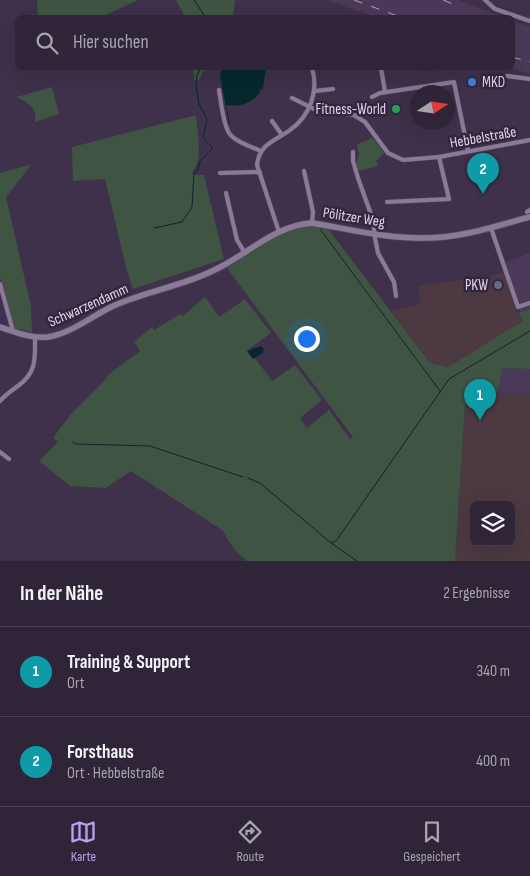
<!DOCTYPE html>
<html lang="de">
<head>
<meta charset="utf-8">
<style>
	body { margin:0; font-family:"Sofia Sans Condensed",sans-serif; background:#372c40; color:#f1f3f6 }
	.controls { position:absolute; right:15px; bottom:15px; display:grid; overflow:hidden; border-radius:8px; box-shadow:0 5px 20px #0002 }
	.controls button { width:45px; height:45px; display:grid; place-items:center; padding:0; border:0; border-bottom:1px solid #4a4153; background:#2f2438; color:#f1f3f6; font:25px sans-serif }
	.compass { position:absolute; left:410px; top:85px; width:45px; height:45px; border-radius:50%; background:#2f2438; box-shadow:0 5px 20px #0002; rotate:78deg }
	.you { position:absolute; left:306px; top:338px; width:18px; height:18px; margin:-12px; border:4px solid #fff; border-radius:50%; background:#1a73e8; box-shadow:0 0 0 8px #1a73e833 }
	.badge { display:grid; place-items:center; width:32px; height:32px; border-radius:50%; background:#bca0f2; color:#fff; font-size:16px; font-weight:700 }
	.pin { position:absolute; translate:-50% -41px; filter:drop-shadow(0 1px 2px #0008) }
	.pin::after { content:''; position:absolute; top:26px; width:18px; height:15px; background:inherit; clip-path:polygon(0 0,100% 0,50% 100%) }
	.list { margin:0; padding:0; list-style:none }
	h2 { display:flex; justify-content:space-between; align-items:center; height:65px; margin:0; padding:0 20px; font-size:21px }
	h2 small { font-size:16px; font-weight:400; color:#a7a4ae }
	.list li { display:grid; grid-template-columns:32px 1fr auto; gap:15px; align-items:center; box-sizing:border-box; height:90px; padding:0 20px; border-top:1px solid #4a4153 }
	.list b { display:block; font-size:19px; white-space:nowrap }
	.list p { margin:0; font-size:16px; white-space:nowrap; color:#a7a4ae }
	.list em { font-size:16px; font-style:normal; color:#a7a4ae }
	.icon { flex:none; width:28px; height:28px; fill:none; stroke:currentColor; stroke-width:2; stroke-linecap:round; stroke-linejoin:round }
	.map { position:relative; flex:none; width:530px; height:561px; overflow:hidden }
	.search { position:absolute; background:#2f2438; box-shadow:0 5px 20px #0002; left:15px; right:15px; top:15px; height:55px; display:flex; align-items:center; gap:12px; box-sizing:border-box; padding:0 18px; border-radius:8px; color:#a7a4ae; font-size:19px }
	.sheet { height:245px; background:#2f2438 }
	nav { display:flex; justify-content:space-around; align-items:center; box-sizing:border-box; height:70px; border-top:1px solid #4a4153; background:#2f2438; font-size:14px; color:#a7a4ae }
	nav a { display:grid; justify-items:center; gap:2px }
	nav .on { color:#bca0f2 }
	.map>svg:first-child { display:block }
</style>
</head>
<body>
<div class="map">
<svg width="530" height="561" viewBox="0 0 530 561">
	<rect width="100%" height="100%" fill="#3f304b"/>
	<g fill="#4b395a">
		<polygon points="326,0 458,0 502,17 376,17"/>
		<polygon points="513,21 530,27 530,74 512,68"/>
		<polygon points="530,253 530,309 520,312 504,263"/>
		<polygon points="503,368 530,369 530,395 497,393"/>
	</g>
	<g fill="#4c3942" fill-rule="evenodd">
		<polygon points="505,273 519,316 524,321 448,367 430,363 390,311 421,304 418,286"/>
		<path d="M497,393L530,395V561H455L465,404ZM474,505H511V542H474Z"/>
	</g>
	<g fill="#3f5442">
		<polygon points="37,0 138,0 101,17 38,18"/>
		<polygon points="176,0 235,0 233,17 184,17 182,11"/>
		<polygon points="193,68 213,68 203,72 199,80 194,81"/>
		<path d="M52,87L59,114L35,122C37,107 28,103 16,97Z"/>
		<path d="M196,115C197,131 204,161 192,172L194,175H204L224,259L133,289L127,271L105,179L73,181L72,147Z"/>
		<polygon points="373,138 384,153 376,161 378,166 358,171 356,164 359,155 357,144"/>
		<polygon points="32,164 6,197 31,306 32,332 13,328 0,277 0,173"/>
		<polygon points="300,227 316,227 329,230 430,363 448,367 523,321 518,313 530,309 530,369 503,368 497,393 465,404 455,561 247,561 234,549 222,530 131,471 106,488 70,486 39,461 58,442 53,438 71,414 104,381 108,375 140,351 134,342 152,327 154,330 180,314 183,316 205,297 219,317 245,299 271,333 249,349 248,352 253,359 255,358 272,381 295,365 322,400 300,418 307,428 329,410 350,439 353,437 227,268 279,234"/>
	</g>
	<g fill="#06282d">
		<path d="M222,68H266L263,89L259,90L260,93C250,104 241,107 226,105L230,124H229L220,75Z"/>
		<polygon points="261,346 264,349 263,353 253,359 247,351"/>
	</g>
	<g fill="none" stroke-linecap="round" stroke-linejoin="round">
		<g stroke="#06282d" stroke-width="1">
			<polyline points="194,0 206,18"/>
			<polyline points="154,228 182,222 192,207 194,173 197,171 200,161 213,148 203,138 207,119 199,104 196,84 197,75 201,68"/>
			<polyline points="320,229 440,391"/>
			<polyline points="73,442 76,444 150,446 243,477"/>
			<polyline points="248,478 260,483 331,543 336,541 449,379 530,331"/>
			<polyline points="331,543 357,561"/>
		</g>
		<g stroke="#5a4d64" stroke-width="5">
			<g id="minor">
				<polyline points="485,0 495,9 530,21"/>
				<polyline points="381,68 385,92"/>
				<polyline points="507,76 530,79"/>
				<path d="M219,90C221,102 223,123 229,133C235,142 252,147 261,151"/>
				<polyline points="315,91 333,89"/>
				<polyline points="372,97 380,93 454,82 468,151"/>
				<polyline points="292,98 316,110 354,115 365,122 388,153 403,160 439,157 530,140"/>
				<polyline points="272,121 282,135"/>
				<polyline points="353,152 353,161 358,178 373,220 375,238 378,253 394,282 396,296"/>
				<polyline points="304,171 313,212 312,223"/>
				<polyline points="220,173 256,172 260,173"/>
				<polyline points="226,193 237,240 245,253"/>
				<polyline points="387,202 449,199 439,157"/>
				<polyline points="527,212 530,210"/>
				<polyline points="491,228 518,307 530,303"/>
				<path d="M279,232L257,165C259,144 275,141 290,130C310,116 319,91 312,68"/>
				<polyline points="0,284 13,331"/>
				<path d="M0,401C5,395 11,391 18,386C37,372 35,359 35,337"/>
				<polyline points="0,452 9,459"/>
			</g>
		</g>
		<g stroke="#5a4d64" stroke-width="7">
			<path id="secondary" d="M0,327C15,332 32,339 48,337C72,333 92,316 113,306C149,290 189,285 224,265C252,250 278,225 312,223C349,229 388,239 425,238C461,238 496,226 530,217"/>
		</g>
		<use href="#minor" stroke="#8a7a98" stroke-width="4"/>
		<use href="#secondary" stroke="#8a7a98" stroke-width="5.5"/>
		<g stroke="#aea4b8" stroke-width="1" stroke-dasharray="9 9" stroke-linecap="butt">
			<polyline points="354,0 403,18"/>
			<polyline points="443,0 458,6"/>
			<polyline points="512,57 530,62"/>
		</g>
	</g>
	<circle fill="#3f7fe0" stroke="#352640" stroke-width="2" cx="472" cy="82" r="5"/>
	<circle fill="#2e9e5b" stroke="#352640" stroke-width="2" cx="396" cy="109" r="5"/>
	<circle fill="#5c6f8a" stroke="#352640" stroke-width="2" cx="498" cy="285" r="5"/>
	<g text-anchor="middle" stroke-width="5" stroke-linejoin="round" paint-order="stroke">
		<g font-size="15" fill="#dfd7e8" stroke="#352640" text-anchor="end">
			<text x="482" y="87" text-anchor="start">MKD</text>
			<text x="386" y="114">Fitness-World</text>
			<text x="488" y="290">PKW</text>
		</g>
		<g font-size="15" fill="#dfd7e8" stroke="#352640">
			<text transform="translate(483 137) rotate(-10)" y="5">Hebbelstraße</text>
			<text transform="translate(354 217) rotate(9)" y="5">Pölitzer Weg</text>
			<text transform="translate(88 305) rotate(-24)" y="5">Schwarzendamm</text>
		</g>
	</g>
</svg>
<div class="controls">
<button><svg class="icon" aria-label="layers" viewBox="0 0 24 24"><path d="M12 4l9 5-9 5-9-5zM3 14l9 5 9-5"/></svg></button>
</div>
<svg class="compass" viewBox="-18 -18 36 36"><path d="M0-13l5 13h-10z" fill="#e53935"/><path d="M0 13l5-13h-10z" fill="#a7a4ae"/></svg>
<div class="you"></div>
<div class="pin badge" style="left:480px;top:420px;background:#0f9aa8">1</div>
<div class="pin badge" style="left:483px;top:194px;background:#0f9aa8">2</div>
<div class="search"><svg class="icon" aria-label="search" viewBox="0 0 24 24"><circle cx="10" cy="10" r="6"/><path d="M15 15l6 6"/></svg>Hier suchen</div>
</div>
<section class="sheet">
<h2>In der Nähe<small>2 Ergebnisse</small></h2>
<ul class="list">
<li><span class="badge" style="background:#0f9aa8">1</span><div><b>Training &amp; Support</b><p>Ort</p></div><em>340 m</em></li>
<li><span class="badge" style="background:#0f9aa8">2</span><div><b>Forsthaus</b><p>Ort · Hebbelstraße</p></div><em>400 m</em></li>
</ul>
</section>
<nav>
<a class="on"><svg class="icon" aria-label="map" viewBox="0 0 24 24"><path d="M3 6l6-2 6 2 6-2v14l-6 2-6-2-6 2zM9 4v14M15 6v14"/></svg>Karte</a>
<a><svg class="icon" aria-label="directions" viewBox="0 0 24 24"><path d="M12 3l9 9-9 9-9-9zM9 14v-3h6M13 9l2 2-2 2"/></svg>Route</a>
<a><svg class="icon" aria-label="saved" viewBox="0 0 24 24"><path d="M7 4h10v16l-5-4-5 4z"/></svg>Gespeichert</a>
</nav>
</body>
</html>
